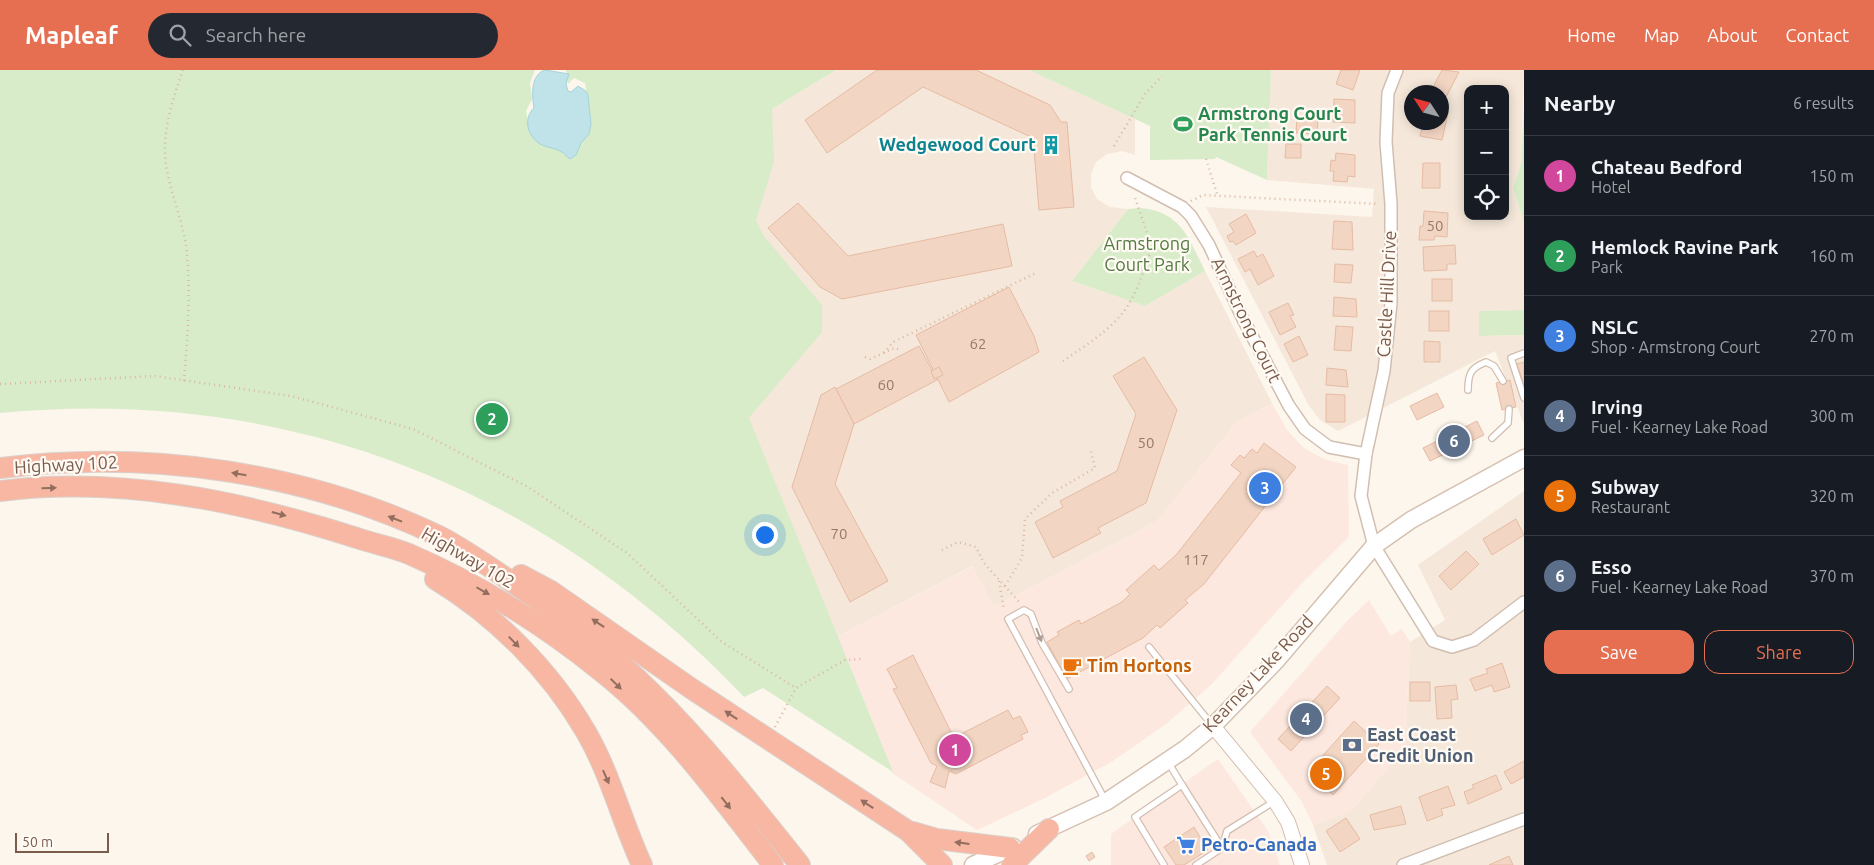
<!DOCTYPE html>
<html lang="en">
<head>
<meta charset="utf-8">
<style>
	body { margin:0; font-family:Ubuntu,sans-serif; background:#242831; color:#f1f3f6 }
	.controls { position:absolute; right:15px; top:15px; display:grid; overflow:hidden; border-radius:10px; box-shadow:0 2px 12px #0003 }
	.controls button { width:45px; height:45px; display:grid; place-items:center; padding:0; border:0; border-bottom:1px solid #363941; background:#171b24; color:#f1f3f6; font:25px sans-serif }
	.compass { position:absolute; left:1404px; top:15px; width:45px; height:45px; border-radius:50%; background:#171b24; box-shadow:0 2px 12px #0003; rotate:306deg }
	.scale { position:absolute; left:15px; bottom:12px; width:94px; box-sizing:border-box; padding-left:5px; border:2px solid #7a5c4d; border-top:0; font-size:14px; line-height:18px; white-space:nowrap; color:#7a5c4d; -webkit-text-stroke:4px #fffaf3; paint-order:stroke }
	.you { position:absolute; left:764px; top:464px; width:18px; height:18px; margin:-12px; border:4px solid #fff; border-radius:50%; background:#1a73e8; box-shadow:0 0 0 8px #1a73e833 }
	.badge { display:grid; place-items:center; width:32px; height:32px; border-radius:50%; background:#e76f51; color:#fff; font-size:16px; font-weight:700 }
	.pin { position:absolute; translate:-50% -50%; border:2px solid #fff; box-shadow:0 1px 5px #0006 }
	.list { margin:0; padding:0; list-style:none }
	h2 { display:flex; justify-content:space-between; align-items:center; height:65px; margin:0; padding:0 20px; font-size:21px }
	h2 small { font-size:16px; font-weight:400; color:#9ea1a6 }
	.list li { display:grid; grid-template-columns:32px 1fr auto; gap:15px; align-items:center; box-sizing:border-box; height:80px; padding:0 20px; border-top:1px solid #363941 }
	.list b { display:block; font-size:19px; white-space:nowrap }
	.list p { margin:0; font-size:16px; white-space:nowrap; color:#9ea1a6 }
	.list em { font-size:16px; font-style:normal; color:#9ea1a6 }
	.actions { display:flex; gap:10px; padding:15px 20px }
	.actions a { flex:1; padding:11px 0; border:1px solid #e76f51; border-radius:15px; text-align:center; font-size:18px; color:#e76f51 }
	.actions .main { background:#e76f51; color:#fff }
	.icon { flex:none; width:28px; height:28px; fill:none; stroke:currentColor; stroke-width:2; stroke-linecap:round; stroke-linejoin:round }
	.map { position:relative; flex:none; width:1524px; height:795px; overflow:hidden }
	header { display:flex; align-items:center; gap:30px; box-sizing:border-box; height:70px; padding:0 25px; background:#e76f51; color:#fff }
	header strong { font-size:24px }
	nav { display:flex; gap:28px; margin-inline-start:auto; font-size:18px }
	.search { width:350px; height:45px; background:#242831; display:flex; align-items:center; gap:12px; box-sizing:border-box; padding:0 18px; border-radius:28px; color:#9ea1a6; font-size:19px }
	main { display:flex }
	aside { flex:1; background:#171b24 }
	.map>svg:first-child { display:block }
</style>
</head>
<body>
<header>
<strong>Mapleaf</strong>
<div class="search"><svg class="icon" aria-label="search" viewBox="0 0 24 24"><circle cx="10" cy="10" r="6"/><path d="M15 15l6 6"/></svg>Search here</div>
<nav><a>Home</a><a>Map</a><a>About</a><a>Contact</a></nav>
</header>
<main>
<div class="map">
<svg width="1524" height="795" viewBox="0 0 1524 795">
	<rect width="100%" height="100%" fill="#fdf6ec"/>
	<g fill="#f5e8da" fill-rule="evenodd">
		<polygon points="836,0 1029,0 1135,49 1135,85 1122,81 1107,84 1096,92 1091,104 1091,117 1097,129 1110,137 1128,139 1072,211 1145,236 1205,201 1272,333 1237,352 1157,451 994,537 972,496 837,567 744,338 622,130"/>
		<path d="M1271,0H1524L1521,94L1513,118L1524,152V240L1479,241V266L1524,265V354L1495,281L1338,361L1320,350L1308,334L1206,137L1372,147L1374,119L1267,110ZM1468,19H1505V146H1468ZM1412,22H1442V52H1412Z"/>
		<polygon points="1524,421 1524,795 1327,795 1313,755 1351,741 1405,677 1410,572 1445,550 1418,495"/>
	</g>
	<g fill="#fde8e0">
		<polygon points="1272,333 1287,360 1304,378 1324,389 1348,395 1349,467 1304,511 1211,615 1166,654 1113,691 1045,728 977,760 892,703 837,567 973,496 994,537 1157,451 1237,352"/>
		<polygon points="1369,530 1391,566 1402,559 1410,572 1405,677 1351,741 1313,755 1302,732 1250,662 1348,550"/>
		<polygon points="1218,689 1268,761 1280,795 1111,795 1111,764"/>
	</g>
	<g fill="#d8ecc9">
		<path d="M0,0H535L530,13L532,29L526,41L529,57L589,35L585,13L574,8L568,14L566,0H836L772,39L774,92L756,150L764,166L822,235V262L749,348L893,702L763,618L744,627C546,418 288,315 0,343Z"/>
		<polygon points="1029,0 1271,0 1267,110 1216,87 1215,89 1150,90 1150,56"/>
		<polygon points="1524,35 1524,152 1513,118 1521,94"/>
		<path d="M1140,138C1181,141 1189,169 1205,201L1145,236L1072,211L1128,139Z"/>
		<polygon points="1524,240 1524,265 1479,266 1479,241"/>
	</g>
	<path fill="#bfe3e8" stroke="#a5d3da" d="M545,0L569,4L566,14L568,21L571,22L578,16L586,21L588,25L591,54L589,64L581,73L576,85L570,89C566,87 566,84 562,82C556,78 547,78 540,74C527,66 523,48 534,38C532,26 530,5 545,0Z"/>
	<g fill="#f3d5c3" stroke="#e6bba3">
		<polygon points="877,0 976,0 1050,35 1061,52 1067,52 1074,137 1039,140 1033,68 923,17 827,83 805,50"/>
		<polygon points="1341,0 1360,0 1353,20 1336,14"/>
		<polygon points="1442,0 1459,2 1445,29 1442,27 1442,22 1431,21"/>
		<polygon points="1334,29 1355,30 1355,53 1333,52"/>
		<polygon points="1442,42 1448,43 1442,70 1420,66 1423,55 1427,56 1428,52 1442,52"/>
		<polygon points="1297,48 1318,49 1317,64 1296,63"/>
		<polygon points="1286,74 1301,74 1301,88 1285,88"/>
		<polygon points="1336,83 1355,85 1355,107 1348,106 1347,112 1333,111 1334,101 1330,101 1331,90 1335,91"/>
		<polygon points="1423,93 1440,93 1440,118 1422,118"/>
		<polygon points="798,133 848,186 1003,154 1012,196 842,229 820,217 768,158"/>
		<polygon points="1424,141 1448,143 1447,167 1435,166 1434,170 1419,170 1420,156 1423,156"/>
		<polygon points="1246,144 1256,163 1236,175 1233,171 1230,172 1227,166 1234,162 1229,154"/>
		<polygon points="1334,151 1352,152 1353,180 1332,179"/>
		<polygon points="1455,175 1456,194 1447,194 1447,200 1424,201 1423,177"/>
		<polygon points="1254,181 1257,187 1263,184 1274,206 1258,215 1250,199 1245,202 1238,189"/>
		<polygon points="1335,194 1353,195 1351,213 1334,212"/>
		<rect x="1432" y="209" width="20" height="22"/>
		<polygon points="1009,217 1034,266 1039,282 949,332 916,265"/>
		<polygon points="1334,227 1356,229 1357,247 1333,246"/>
		<polygon points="1288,233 1294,245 1290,246 1296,257 1280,265 1269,242"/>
		<rect x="1429" y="241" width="20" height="20"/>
		<polygon points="1336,256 1353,257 1351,281 1334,280"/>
		<polygon points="1299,266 1308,285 1293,292 1284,274"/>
		<polygon points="1424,271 1440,272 1440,292 1424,292"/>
		<polygon points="919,276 937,310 854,354 836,319"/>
		<polygon points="1144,287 1177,340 1146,433 1098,458 1101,463 1053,488 1035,452 1063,437 1060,431 1117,401 1136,344 1113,306"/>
		<polygon points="1524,292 1524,315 1517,294"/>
		<polygon points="939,297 943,305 934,309 931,301"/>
		<polygon points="1327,298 1346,300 1348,317 1326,315"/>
		<polygon points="1510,310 1516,337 1502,340 1496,313"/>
		<polygon points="835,317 854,354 835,414 888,511 850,532 792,417 821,325"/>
		<polygon points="1437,323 1444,337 1417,350 1410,336"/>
		<polygon points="1326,324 1345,325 1345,352 1326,352"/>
		<polygon points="1477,351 1484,365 1430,391 1423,378"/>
		<polygon points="1264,373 1296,397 1204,514 1185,530 1188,533 1160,558 1157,555 1143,568 1067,609 1047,572 1059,565 1057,562 1079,550 1081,554 1122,532 1130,524 1126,520 1154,495 1159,500 1176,485 1241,403 1231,395 1240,385 1244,388 1252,379 1257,383"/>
		<polygon points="1516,449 1524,465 1492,485 1483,469"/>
		<polygon points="1466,481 1479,494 1451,520 1439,506"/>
		<polygon points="913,585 951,662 959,665 1008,640 1013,649 1020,646 1028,662 1021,665 1023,669 956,704 949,701 945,718 930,712 937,696 931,693 893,619 897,618 887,599"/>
		<polygon points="1502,593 1510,617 1494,622 1492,615 1475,621 1470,609 1488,603 1486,599"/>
		<rect x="1410" y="612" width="20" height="19"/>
		<polygon points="1456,615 1458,629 1451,630 1452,648 1437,649 1435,617"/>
		<polygon points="1327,616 1340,628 1291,681 1278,669"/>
		<polygon points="1354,651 1379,674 1333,725 1308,702"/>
		<polygon points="1524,691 1524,707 1511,714 1504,702"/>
		<polygon points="1496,705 1502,719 1468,734 1464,722 1474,718 1472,715"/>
		<polygon points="1448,716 1455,735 1441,739 1443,745 1427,751 1419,727"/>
		<polygon points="1401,736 1406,754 1374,760 1370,745"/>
		<polygon points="1346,748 1360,769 1340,782 1326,761"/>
		<polygon points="1194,757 1208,780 1184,795 1176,795 1164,777"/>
		<polygon points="1092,782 1095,787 1089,791 1086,786"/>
		<polygon points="1509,786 1513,795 1489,795"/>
	</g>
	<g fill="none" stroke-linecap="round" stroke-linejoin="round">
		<g stroke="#d1beb0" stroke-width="8">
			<g id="service">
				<polyline points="1524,283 1511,288 1524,328"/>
				<path d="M1468,320C1468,303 1471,298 1486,292L1494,296L1503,311"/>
				<polyline points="1492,368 1508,353 1509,339"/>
				<polyline points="1149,577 1212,655"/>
				<polyline points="1069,619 1042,573 1031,544 1024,540 1008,549 1105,730"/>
				<polyline points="1182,715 1222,778"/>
				<polyline points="1164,795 1135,747 1182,715 1168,692"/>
				<polyline points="1196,795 1222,778 1227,761 1275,731"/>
			</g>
		</g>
		<g stroke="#d1beb0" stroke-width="14">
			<g id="minor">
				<polyline points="1397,0 1388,23 1386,72 1391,134 1391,233 1384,301 1366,384 1361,426 1374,476 1433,571 1452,577 1474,570 1524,532"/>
				<polyline points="1127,108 1182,137 1191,146 1209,175 1243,249 1289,336 1305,359 1329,377 1366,384"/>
				<polyline points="1403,795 1524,749"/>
			</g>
		</g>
		<g stroke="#d1beb0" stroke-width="16">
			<polyline id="tertiary" points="1213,656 1275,731 1288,752 1302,795"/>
		</g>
		<g stroke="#d6c0b0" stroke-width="19">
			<g id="secondary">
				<polyline points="1037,764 1106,732 1185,679 1213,656 1275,592 1374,476 1411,450 1524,388"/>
				<polyline points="973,795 1013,777"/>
			</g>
		</g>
		<g stroke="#dad1cd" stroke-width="22">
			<g id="motorway">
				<path d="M0,398C148,380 303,401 439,466C466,480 493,499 519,517C565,549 612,582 652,623C706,676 753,736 800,795"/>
				<path d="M0,421C121,406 242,431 357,468C374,474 393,477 409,484C478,514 543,554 602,602C668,654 722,729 773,795"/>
				<polyline points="521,505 551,521 692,619 908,761 942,795"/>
				<path d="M435,509C496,546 550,600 586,662C610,703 622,752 642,795"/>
				<polyline points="913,762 937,769 1010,778"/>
				<polyline points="1012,795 1049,759"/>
			</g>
		</g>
		<g stroke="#d9b8a5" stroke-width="2.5" stroke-dasharray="1 4" stroke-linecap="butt">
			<path d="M183,0C172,31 160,67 167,100C172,129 185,156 187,185C191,227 187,269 184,311"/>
			<polyline points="1114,76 1145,24 1162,6"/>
			<polyline points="1206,89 1218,127"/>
			<polyline points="1191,131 1203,125 1379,134"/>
			<polyline points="884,283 893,272 1036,203"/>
			<polyline points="865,287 870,289 894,278 901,280"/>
			<path d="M1063,291C1083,277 1105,264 1121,245C1137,226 1144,199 1152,177L1134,125"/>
			<polyline points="0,314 155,306 291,326 413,359 528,417 627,483 722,572 796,618"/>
			<polyline points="942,480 958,472 976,477 984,493 1020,533"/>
			<polyline points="999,511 1004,540"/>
			<polyline points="1005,516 1022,488 1025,449 1052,423 1095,398 1090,378"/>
			<polyline points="775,657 796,618 845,590 861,589"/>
		</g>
		<use href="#service" stroke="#fff" stroke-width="5.5"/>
		<use href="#minor" stroke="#fff" stroke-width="11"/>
		<use href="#tertiary" stroke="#fff" stroke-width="14"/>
		<use href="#secondary" stroke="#fff" stroke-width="16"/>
		<use href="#motorway" stroke="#f7b7a3" stroke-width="20"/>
	</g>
	<defs><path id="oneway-solid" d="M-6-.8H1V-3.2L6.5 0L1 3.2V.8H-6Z" transform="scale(1.25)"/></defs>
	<g fill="#936e5e">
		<use href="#oneway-solid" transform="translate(239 404) rotate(-170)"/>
		<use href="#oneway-solid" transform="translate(49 418) rotate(-1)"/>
		<use href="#oneway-solid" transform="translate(279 444) rotate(15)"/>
		<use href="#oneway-solid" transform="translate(395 449) rotate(-159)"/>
		<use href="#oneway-solid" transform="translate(483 521) rotate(30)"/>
		<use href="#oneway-solid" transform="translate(598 553) rotate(-146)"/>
		<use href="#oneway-solid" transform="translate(514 572) rotate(46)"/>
		<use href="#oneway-solid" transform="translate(616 614) rotate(44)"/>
		<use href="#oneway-solid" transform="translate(731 645) rotate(-147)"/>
		<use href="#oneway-solid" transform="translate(606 707) rotate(66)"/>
		<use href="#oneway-solid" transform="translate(726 733) rotate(52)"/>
		<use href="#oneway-solid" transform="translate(867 734) rotate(-147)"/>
		<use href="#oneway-solid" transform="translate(962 773) rotate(-173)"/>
	</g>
	<use fill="#af9d94" href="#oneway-solid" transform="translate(1039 565) rotate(68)"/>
	<defs>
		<g id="stadium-bare" transform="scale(1.5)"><path d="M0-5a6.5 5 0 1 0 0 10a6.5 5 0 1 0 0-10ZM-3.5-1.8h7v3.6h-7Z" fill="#2e9e5b" stroke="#fffaf3" stroke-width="2.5" paint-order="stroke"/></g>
		<g id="building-bare" transform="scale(1.5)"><path d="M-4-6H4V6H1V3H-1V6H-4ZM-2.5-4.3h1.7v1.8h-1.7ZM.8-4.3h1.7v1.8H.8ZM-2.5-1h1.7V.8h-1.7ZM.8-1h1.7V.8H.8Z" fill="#0f9aa8" stroke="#fffaf3" stroke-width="2.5" paint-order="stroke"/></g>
		<g id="cafe-bare" transform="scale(1.5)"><path d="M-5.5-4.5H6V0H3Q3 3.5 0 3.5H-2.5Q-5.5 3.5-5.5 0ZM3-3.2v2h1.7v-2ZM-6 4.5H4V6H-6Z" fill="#e8710a" stroke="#fffaf3" stroke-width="2.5" paint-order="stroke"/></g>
		<g id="bank-bare" transform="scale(1.5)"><path d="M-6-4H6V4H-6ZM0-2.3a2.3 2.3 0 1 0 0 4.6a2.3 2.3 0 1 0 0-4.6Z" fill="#5c6f8a" stroke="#fffaf3" stroke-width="2.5" paint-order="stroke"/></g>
		<g id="supermarket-bare" transform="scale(1.5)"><path d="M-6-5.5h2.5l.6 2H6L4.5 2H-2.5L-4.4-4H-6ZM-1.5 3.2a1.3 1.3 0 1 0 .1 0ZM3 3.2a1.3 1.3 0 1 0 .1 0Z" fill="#3f7fe0" stroke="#fffaf3" stroke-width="2.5" paint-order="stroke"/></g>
	</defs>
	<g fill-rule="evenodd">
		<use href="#stadium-bare" x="1183" y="54"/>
		<use href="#building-bare" x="1051" y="75"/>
		<use href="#cafe-bare" x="1072" y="596"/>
		<use href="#bank-bare" x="1352" y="675"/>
		<use href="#supermarket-bare" x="1186" y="775"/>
	</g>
	<g text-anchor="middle" stroke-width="4.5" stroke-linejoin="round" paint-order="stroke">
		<g font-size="15" fill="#987a6a">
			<text x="1435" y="161">50</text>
			<text x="978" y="279">62</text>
			<text x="886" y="320">60</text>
			<text x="1146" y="378">50</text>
			<text x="839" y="469">70</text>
			<text x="1196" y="495">117</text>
		</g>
		<g font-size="18" font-weight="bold" fill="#27864d" stroke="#fffaf3" text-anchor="start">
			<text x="1198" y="50">Armstrong Court<tspan x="1198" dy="21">Park Tennis Court</tspan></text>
		</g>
		<g font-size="18" font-weight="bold" fill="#0d838f" stroke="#fffaf3" text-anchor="end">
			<text x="1036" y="81">Wedgewood Court</text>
		</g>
		<g font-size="18" fill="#537a41" stroke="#fffaf3">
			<text x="1147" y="180">Armstrong<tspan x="1147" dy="21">Court Park</tspan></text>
		</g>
		<g font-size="18" fill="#7a5c4d" stroke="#fffaf3">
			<text transform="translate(1387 224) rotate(-87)" y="6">Castle Hill Drive</text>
			<text transform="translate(1246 250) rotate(64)" y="6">Armstrong Court</text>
			<text transform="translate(66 395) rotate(-3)" y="6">Highway 102</text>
			<text transform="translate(468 488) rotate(30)" y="6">Highway 102</text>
			<text transform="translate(1258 604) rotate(-47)" y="6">Kearney Lake Road</text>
		</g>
		<g font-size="18" font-weight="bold" fill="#c56008" stroke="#fffaf3" text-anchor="start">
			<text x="1087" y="602">Tim Hortons</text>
		</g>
		<g font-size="18" font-weight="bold" fill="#4e5e75" stroke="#fffaf3" text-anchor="start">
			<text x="1367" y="671">East Coast<tspan x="1367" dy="21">Credit Union</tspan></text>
		</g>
		<g font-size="18" font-weight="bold" fill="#366cbe" stroke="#fffaf3" text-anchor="start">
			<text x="1201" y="781">Petro-Canada</text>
		</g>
	</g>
</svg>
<div class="controls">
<button>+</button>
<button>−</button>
<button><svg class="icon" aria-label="locate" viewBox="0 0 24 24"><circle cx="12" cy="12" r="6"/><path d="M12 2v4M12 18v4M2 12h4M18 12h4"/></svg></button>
</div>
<svg class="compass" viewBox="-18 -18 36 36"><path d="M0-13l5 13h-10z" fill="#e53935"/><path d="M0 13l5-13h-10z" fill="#9ea1a6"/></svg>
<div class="scale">50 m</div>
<div class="you"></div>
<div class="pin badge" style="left:955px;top:680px;background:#d1479c">1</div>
<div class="pin badge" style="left:492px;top:349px;background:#2e9e5b">2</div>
<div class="pin badge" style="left:1265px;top:418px;background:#3f7fe0">3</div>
<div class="pin badge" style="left:1306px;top:649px;background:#5c6f8a">4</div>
<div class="pin badge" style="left:1326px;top:704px;background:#e8710a">5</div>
<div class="pin badge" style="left:1454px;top:371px;background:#5c6f8a">6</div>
</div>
<aside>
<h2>Nearby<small>6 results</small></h2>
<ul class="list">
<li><span class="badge" style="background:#d1479c">1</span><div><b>Chateau Bedford</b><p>Hotel</p></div><em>150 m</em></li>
<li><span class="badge" style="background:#2e9e5b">2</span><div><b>Hemlock Ravine Park</b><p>Park</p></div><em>160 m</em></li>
<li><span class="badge" style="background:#3f7fe0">3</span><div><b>NSLC</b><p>Shop · Armstrong Court</p></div><em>270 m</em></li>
<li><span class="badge" style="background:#5c6f8a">4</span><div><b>Irving</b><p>Fuel · Kearney Lake Road</p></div><em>300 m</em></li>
<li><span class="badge" style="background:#e8710a">5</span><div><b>Subway</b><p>Restaurant</p></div><em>320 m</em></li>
<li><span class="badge" style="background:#5c6f8a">6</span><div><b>Esso</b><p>Fuel · Kearney Lake Road</p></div><em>370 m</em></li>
</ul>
<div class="actions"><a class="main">Save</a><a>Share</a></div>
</aside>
</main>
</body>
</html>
